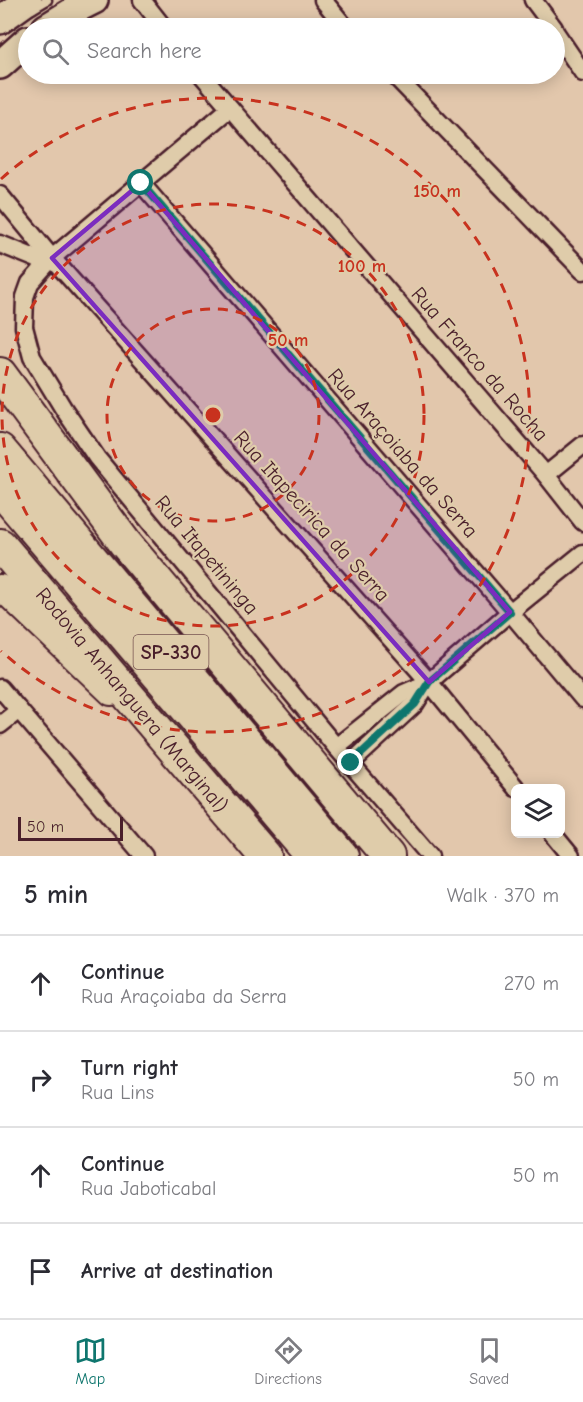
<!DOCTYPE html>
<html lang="en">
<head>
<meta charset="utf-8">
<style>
	body { margin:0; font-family:"Comic Neue",sans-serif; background:#f2f2f3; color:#2b2b33 }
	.controls { position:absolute; right:18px; bottom:18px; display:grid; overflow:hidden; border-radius:9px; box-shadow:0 3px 15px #0003 }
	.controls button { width:54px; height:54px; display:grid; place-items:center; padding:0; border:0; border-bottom:2px solid #e1e1e2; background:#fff; color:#2b2b33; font:30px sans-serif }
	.scale { position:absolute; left:18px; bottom:15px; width:105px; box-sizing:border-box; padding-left:6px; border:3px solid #4a1f2b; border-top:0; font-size:16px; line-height:21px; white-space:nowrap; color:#4a1f2b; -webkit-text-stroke:4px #dfccaa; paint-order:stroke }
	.stop { position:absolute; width:18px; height:18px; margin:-14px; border:4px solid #0f766e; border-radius:50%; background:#fff }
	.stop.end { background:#0f766e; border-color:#fff; box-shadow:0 2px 6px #0008 }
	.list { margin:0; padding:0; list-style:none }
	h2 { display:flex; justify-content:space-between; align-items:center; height:78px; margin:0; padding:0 24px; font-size:26px }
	h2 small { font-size:20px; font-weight:400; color:#7c7c81 }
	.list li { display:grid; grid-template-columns:39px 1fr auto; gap:18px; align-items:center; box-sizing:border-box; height:96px; padding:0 24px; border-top:2px solid #e1e1e2 }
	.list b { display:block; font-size:22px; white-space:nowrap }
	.list p { margin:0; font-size:20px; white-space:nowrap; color:#7c7c81 }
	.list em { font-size:20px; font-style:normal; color:#7c7c81 }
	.icon { flex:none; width:33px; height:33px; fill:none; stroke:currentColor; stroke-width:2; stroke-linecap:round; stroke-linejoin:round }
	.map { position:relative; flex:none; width:583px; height:856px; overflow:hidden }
	.search { position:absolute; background:#fff; box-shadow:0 3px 15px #0003; left:18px; right:18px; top:18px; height:66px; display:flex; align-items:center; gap:15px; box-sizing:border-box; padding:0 21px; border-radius:33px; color:#7c7c81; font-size:22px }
	.sheet { height:462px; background:#fff }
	nav { display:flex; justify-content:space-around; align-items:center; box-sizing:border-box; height:84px; border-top:2px solid #e1e1e2; background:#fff; font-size:16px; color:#7c7c81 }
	nav a { display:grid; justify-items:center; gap:3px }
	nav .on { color:#0f766e }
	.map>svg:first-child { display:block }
</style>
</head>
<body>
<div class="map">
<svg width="583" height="856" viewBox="0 0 583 856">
	<rect width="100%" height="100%" fill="#e2c7ac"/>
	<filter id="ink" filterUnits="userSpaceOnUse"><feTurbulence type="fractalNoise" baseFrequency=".0167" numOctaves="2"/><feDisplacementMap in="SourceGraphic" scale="12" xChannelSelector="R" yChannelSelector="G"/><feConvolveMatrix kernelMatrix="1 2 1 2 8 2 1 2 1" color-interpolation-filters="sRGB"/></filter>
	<g filter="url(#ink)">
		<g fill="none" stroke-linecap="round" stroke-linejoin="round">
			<g stroke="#4a1f2b" stroke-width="13">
				<polyline id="lane" points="32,9 47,0"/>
			</g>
			<g stroke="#4a1f2b" stroke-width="21">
				<g id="street">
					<polyline points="142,0 164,28"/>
					<polyline points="323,0 346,28"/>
					<polyline points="533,0 554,28"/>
					<polyline points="554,30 583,73"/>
					<polyline points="201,74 546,475 583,522"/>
					<polyline points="393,74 583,271"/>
					<polyline points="230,108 52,258 30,283 25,297 24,327 32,357 63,408 97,458 336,747 430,856"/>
					<polyline points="141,183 510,612 583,699"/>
					<polyline points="0,195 52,258 429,682 516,788"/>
					<polyline points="0,244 47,263"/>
					<polyline points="546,475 583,445"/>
					<polyline points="0,688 144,856"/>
					<polyline points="0,725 19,710"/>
					<polyline points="336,747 404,693 429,682"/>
					<polyline points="351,763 415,704 429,682 510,612 583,553"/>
					<polyline points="553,834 571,856"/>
				</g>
			</g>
			<g stroke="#4a1f2b" stroke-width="28">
				<polyline id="secondary" points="0,587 111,693"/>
			</g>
			<g stroke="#4a1f2b" stroke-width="32">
				<g id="primary">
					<polyline points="0,20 28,0"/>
					<polyline points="46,28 80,7 94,0"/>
					<polyline points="0,65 28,40"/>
				</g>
			</g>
			<g stroke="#4a1f2b" stroke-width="36">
				<g id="highway">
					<polyline points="0,374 125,543 388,856"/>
					<polyline points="0,450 342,856"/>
					<polyline points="0,489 312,856"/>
					<polyline points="0,545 265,856"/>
				</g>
			</g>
			<use href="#lane" stroke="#dfccaa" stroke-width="8"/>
			<use href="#street" stroke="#dfccaa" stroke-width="16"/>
			<use href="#secondary" stroke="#dfccaa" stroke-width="24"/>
			<use href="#primary" stroke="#dfccaa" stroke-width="27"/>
			<use href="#highway" stroke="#dfccaa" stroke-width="32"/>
		</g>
	</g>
	<g fill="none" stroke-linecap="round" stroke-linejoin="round" filter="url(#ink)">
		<polyline stroke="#0f766e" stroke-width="8" points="141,183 510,612 429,682 415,704 351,763"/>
	</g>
	<path fill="#7b2cbf" fill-opacity="0.2" stroke="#7b2cbf" stroke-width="4.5" stroke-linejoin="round" d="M141,183L510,612L429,682L52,258Z"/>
	<g fill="none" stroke="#c8321e" stroke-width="3" stroke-dasharray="10 8">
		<circle cx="213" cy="415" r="106"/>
		<circle cx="213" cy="415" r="211"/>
		<path d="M1 179A317 317 0 1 1 1 651"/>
	</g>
	<g text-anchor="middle" stroke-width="4.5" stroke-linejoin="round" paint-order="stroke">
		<rect fill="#dfccaa" stroke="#775351" stroke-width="1.5" x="133.5" y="635" width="75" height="34" rx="4.5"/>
		<g font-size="20" font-weight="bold" fill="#4a1f2b">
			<text x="171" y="659">SP-330</text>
		</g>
		<g font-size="21" fill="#4a1f2b" stroke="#dfccaa">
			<text transform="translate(480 364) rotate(49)" y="7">Rua Franco da Rocha</text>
			<text transform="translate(403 453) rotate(49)" y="7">Rua Araçoiaba da Serra</text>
			<text transform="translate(312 516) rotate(48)" y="7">Rua Itapecirica da Serra</text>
			<text transform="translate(207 555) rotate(50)" y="7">Rua Itapetininga</text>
			<text transform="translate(132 700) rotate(50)" y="7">Rodovia Anhanguera (Marginal)</text>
		</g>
	</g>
	<circle cx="213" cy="415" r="9" fill="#c8321e" stroke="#dfccaa" stroke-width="3"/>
	<g font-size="18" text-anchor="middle" font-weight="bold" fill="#c8321e" stroke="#dfccaa" stroke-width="4.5" stroke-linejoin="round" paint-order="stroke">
		<text x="437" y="197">150 m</text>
		<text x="362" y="272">100 m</text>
		<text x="288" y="346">50 m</text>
	</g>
</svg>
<div class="controls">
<button><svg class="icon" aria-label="layers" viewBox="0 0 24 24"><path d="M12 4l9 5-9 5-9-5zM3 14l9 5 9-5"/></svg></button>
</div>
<div class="scale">50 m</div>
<div class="stop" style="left:141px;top:183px"></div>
<div class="stop end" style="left:351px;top:763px"></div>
<div class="search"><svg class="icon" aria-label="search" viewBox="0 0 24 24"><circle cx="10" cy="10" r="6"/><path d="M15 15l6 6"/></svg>Search here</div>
</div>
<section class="sheet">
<h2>5 min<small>Walk · 370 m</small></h2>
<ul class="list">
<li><svg class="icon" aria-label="ahead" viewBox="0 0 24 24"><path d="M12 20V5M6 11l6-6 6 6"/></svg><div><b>Continue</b><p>Rua Araçoiaba da Serra</p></div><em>270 m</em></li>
<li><svg class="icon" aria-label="right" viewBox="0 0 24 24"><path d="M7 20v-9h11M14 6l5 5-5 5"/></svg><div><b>Turn right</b><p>Rua Lins</p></div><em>50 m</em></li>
<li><svg class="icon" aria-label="ahead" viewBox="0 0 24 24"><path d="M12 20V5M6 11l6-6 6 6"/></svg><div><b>Continue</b><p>Rua Jaboticabal</p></div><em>50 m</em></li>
<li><svg class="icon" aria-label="arrive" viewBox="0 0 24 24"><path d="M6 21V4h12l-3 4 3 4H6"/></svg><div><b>Arrive at destination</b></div></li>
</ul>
</section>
<nav>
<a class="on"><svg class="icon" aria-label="map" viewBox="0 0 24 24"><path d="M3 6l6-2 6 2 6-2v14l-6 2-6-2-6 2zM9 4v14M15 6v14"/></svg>Map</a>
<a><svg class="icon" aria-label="directions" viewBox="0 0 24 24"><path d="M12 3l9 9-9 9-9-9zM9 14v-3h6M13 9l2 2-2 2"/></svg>Directions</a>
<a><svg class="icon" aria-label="saved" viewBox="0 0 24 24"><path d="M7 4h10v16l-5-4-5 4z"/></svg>Saved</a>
</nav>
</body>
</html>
